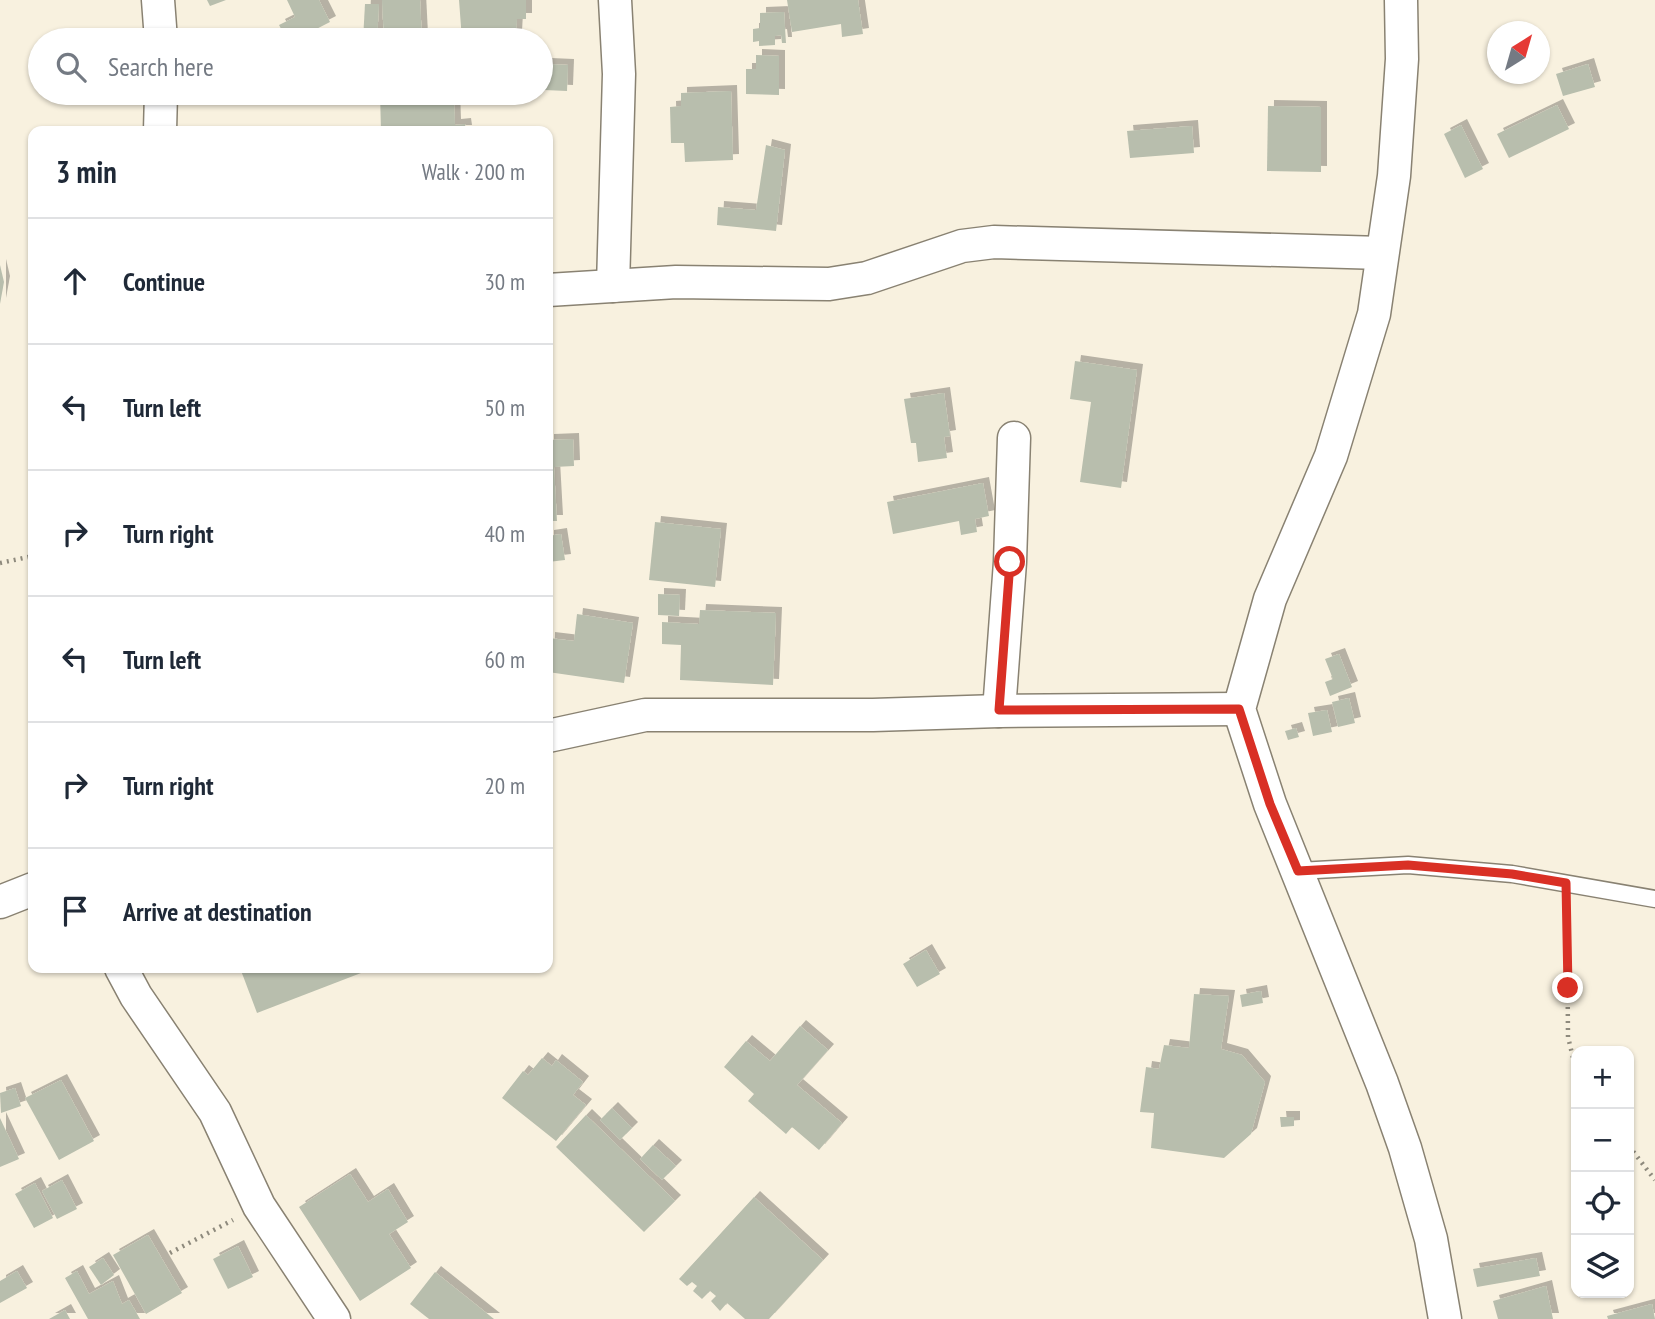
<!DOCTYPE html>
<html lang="en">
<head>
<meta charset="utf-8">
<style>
	body { margin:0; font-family:"PT Sans Narrow",sans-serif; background:#f2f2f3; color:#1f2937 }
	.controls { position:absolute; right:21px; bottom:21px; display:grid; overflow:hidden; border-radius:14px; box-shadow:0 2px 5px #0004 }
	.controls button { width:63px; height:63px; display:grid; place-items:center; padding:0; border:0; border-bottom:2px solid #e0e1e3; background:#fff; color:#1f2937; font:35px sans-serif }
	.compass { position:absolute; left:1487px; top:21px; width:63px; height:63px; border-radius:50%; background:#fff; box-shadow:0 2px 5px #0004; rotate:37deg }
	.stop { position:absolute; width:21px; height:21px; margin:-16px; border:5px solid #d93025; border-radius:50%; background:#fff }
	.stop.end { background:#d93025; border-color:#fff; box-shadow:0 2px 7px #0008 }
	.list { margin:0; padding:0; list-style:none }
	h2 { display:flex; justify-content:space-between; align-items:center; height:91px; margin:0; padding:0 28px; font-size:30px }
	h2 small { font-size:23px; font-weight:400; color:#747a83 }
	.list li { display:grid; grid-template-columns:46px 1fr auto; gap:21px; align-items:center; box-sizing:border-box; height:126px; padding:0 28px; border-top:2px solid #e0e1e3 }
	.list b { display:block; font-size:26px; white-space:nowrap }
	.list em { font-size:23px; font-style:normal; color:#747a83 }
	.icon { flex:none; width:38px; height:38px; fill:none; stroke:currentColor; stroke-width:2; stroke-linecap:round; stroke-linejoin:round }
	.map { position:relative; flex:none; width:1655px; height:1319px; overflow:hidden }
	.search { position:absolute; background:#fff; box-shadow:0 2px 5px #0004; left:28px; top:28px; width:525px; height:77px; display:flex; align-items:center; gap:18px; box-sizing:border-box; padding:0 24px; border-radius:38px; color:#747a83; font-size:26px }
	.panel { position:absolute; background:#fff; box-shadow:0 2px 5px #0004; left:28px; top:126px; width:525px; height:847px; border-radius:14px }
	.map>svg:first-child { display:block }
</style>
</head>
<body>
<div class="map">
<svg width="1655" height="1319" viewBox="0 0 1655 1319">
	<defs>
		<filter id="shadow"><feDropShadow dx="6" dy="-6" stdDeviation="0" flood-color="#0004"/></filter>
	</defs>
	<rect width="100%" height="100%" fill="#f8f1df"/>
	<g fill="#b8bead" filter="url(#shadow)">
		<polygon points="207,0 226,0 210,6"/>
		<polygon points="287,0 319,0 330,22 295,40 287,40 279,25 295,17"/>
		<polygon points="382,0 420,0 422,40 384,40"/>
		<polygon points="459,0 526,0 526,19 517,19 516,37 511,36 511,40 462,40"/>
		<polygon points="787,0 858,0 863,34 842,37 841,24 792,32"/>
		<polygon points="365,4 379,4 377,40 363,40"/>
		<polygon points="784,12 786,43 782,43 781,35 775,36 775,45 759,46 759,41 753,42 753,29 760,28 760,13"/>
		<polygon points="756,55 779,56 779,95 746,94 746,69 756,69"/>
		<polygon points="545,64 568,65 567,91 544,90"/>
		<polygon points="1588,64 1595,87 1563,96 1556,74"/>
		<polygon points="731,91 733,160 685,162 684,143 671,143 670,107 681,106 681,93"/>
		<polygon points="380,93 413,93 413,101 423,101 423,93 465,93 466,96 454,97 455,125 465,124 466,131 381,131"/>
		<polygon points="1557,105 1569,129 1509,158 1497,134"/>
		<polygon points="1268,106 1321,107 1321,172 1267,171"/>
		<polygon points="1461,125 1483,169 1465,178 1444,134"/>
		<polygon points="1192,126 1194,153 1130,158 1127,131"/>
		<polygon points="766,145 785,150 776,231 717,225 718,207 756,210"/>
		<polygon points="0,265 4,282 0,304"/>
		<polygon points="1075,361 1137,370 1121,488 1080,482 1091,402 1070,399"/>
		<polygon points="944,393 950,436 944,437 947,458 918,462 916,443 911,443 904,399"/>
		<polygon points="573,439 574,466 554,467 557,521 548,521 548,440"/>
		<polygon points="983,483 989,516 975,519 977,532 961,535 959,521 893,534 887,502"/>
		<polygon points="655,522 721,529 715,587 649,580"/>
		<polygon points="561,534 565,560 548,562 548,536"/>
		<polygon points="658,594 680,595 679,616 658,615"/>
		<polygon points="700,610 776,613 773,685 680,680 681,645 662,644 662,622 699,624"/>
		<polygon points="577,614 633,623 624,683 548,672 549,638 574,641"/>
		<polygon points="1339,654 1352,687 1330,696 1325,682 1333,679 1325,659"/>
		<polygon points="1349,698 1355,723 1338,727 1332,702"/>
		<polygon points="1327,710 1332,732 1313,736 1308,713"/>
		<polygon points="1296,728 1299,737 1288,740 1285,731"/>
		<polygon points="926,950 940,974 917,987 903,964"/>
		<polygon points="240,968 374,968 257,1013"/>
		<polygon points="1261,991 1263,1003 1242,1007 1240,995"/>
		<polygon points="1194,994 1229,996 1221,1049 1242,1055 1265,1082 1251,1134 1224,1158 1151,1148 1154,1113 1140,1112 1146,1067 1159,1069 1164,1045 1189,1048"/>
		<polygon points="800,1026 828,1050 797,1085 842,1123 819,1150 792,1127 786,1134 748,1101 754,1094 724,1067 746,1041 770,1061"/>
		<polygon points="542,1058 552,1066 556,1060 583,1082 573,1095 586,1105 556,1141 502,1098 523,1071 528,1075"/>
		<polygon points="61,1080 94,1141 59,1160 25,1098"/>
		<polygon points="15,1088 21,1106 1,1113 0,1093"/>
		<polygon points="612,1108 632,1128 620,1140 600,1120"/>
		<polygon points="586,1115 675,1201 644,1232 556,1147"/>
		<polygon points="1280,1117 1294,1117 1294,1126 1281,1127"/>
		<polygon points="0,1118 19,1159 0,1167"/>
		<polygon points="653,1145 676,1166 662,1180 640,1159"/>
		<polygon points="350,1174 368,1202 388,1189 408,1222 389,1234 411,1268 360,1301 299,1207"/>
		<polygon points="62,1180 77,1209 57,1219 42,1191"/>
		<polygon points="35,1183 53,1218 34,1228 15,1194"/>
		<polygon points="754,1197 823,1260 769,1319 745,1319 727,1303 720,1311 711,1301 716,1296 710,1291 702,1299 693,1291 697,1286 692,1282 687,1286 679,1279"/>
		<polygon points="148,1235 182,1293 146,1314 113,1255"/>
		<polygon points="238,1246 253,1277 228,1289 213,1259"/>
		<polygon points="103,1258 114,1275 101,1285 89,1267"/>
		<polygon points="1536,1258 1540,1276 1477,1287 1473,1269"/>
		<polygon points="17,1271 27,1288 0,1303 0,1281"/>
		<polygon points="77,1271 89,1294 113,1281 122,1304 129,1300 140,1319 88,1319 65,1278"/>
		<polygon points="435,1272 494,1319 429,1319 410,1304"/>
		<polygon points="1546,1286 1553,1319 1498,1319 1493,1301"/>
		<polygon points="1652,1304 1655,1319 1608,1319 1607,1316"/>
		<polygon points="65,1310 70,1319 49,1319"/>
	</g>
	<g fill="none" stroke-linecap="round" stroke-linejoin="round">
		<g stroke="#898272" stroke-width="19">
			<polyline id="lane" points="1298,871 1408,865 1512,874 1655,899"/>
		</g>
		<g stroke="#898272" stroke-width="35">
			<g id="street">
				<polyline points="158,0 161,40"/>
				<polyline points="1401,0 1402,59 1394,176 1374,314 1331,456 1270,599 1239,709 1270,804 1382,1083 1405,1148 1431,1239 1445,1319"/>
				<polyline points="160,131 161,93"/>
				<polyline points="613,286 619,74 615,0"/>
				<polyline points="548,290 676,282 829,284 867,278 962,246 994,242 1382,253"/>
				<polyline points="999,711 1010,562 1014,438"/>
				<polyline points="548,736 645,715 873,715 999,711 1239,709"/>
				<polyline points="0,902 33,889"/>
				<polyline points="121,968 136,996 215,1112 259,1206 334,1319"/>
			</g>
		</g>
		<g stroke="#8e8a7d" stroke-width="4.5" stroke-dasharray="2 5" stroke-linecap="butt">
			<polyline points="0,563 33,556"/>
			<polyline points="1567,909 1568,1037 1576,1070"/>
			<polyline points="1629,1146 1655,1180"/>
			<polyline points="170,1253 233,1220"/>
		</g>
		<use href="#lane" stroke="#fff" stroke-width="16"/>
		<use href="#street" stroke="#fff" stroke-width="32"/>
	</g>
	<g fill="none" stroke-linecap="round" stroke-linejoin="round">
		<polyline stroke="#d93025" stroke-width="9" points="1010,562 999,710 1239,709 1270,804 1298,871 1408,865 1512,874 1566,883 1568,988"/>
	</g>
</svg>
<div class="controls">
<button>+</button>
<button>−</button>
<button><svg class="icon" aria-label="locate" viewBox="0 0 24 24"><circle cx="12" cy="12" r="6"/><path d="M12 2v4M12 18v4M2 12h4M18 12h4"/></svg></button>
<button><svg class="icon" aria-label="layers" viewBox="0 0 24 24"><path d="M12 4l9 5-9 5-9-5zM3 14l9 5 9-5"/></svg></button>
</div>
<svg class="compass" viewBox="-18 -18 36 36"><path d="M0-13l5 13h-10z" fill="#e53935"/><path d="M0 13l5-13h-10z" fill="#747a83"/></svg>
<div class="stop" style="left:1010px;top:562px"></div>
<div class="stop end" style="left:1568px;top:988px"></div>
<div class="search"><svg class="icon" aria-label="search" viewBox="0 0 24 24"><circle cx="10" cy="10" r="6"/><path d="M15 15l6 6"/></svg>Search here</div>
<section class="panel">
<h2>3 min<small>Walk · 200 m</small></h2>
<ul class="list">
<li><svg class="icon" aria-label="ahead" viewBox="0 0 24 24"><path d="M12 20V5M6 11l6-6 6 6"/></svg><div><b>Continue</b></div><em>30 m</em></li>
<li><svg class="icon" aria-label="left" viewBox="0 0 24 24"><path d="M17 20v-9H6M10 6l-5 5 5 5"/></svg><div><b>Turn left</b></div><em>50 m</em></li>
<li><svg class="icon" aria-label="right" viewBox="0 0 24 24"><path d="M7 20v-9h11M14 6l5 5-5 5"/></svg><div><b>Turn right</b></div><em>40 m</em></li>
<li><svg class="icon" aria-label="left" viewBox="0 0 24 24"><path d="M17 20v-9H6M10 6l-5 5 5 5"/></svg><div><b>Turn left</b></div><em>60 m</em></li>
<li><svg class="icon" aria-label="right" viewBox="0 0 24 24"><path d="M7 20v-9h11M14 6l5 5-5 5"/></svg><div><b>Turn right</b></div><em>20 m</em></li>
<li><svg class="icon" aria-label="arrive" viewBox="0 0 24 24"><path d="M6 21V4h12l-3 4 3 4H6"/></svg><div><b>Arrive at destination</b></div></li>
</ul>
</section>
</div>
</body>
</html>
